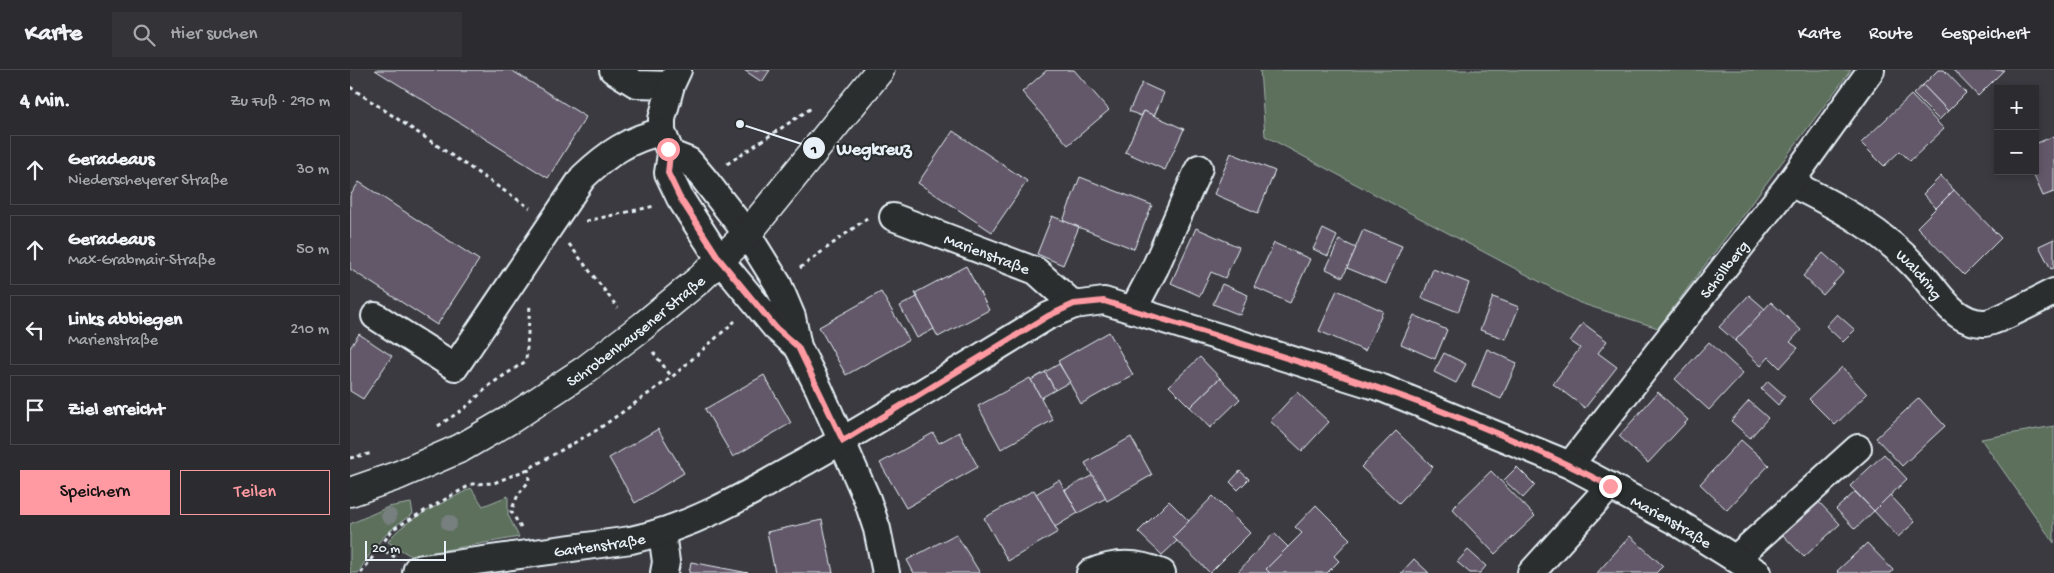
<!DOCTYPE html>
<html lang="de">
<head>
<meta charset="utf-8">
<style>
	body { margin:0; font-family:"Gochi Hand",sans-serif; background:#343438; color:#f1f3f6 }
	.controls { position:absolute; right:15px; top:15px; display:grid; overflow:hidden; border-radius:0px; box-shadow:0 2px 8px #0003 }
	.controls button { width:45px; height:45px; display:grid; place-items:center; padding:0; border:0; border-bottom:1px solid #48484c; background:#2c2c30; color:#f1f3f6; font:25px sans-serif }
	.scale { position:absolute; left:15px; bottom:12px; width:81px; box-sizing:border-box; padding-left:5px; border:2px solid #e8f1f8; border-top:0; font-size:14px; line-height:18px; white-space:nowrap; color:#e8f1f8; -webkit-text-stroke:4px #2a2d2e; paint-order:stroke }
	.stop { position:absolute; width:15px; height:15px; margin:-11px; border:4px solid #ff9aa2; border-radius:50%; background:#fff }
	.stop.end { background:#ff9aa2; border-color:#fff; box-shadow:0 1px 5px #0008 }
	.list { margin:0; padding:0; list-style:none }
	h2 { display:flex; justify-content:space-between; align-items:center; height:65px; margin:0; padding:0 20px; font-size:21px }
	h2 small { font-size:16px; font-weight:400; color:#a6a7ab }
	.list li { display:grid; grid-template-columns:32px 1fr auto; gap:15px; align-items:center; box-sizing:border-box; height:70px; margin:0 10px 10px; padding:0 10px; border:1px solid #48484c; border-radius:0px }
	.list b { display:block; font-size:19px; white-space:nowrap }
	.list p { margin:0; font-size:16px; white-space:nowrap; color:#a6a7ab }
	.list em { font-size:16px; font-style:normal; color:#a6a7ab }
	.actions { display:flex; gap:10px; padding:15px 20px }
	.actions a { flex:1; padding:11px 0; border:1px solid #ff9aa2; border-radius:0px; text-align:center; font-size:18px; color:#ff9aa2 }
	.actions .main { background:#ff9aa2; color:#111 }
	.icon { flex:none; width:28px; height:28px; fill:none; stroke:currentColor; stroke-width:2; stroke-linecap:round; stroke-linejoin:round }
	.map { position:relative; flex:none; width:1704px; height:503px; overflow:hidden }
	header { display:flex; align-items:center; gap:30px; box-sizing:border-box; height:70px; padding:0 25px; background:#2c2c30; border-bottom:1px solid #48484c }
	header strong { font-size:24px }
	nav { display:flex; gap:28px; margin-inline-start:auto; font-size:18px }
	.search { width:350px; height:45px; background:#343438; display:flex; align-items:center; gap:12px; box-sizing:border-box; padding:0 18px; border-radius:0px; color:#a6a7ab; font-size:19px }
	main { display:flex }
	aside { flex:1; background:#2c2c30 }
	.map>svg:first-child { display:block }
</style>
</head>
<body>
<header>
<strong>Karte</strong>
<div class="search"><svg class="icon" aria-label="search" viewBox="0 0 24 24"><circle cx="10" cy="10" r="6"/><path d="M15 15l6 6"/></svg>Hier suchen</div>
<nav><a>Karte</a><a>Route</a><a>Gespeichert</a></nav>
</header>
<main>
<aside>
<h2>4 Min.<small>Zu Fuß · 290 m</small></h2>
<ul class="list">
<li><svg class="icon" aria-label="ahead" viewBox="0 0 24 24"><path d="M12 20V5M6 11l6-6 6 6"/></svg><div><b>Geradeaus</b><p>Niederscheyerer Straße</p></div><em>30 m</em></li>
<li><svg class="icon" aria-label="ahead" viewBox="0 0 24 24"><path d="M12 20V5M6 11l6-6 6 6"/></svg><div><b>Geradeaus</b><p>Max-Grabmair-Straße</p></div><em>50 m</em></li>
<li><svg class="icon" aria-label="left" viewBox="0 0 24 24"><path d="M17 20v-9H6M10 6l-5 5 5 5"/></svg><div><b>Links abbiegen</b><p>Marienstraße</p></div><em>210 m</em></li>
<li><svg class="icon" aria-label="arrive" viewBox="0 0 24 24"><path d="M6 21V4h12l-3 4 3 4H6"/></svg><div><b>Ziel erreicht</b></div></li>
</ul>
<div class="actions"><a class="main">Speichern</a><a>Teilen</a></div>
</aside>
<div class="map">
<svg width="1704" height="503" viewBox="0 0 1704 503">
	<rect width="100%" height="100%" fill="#3b3a40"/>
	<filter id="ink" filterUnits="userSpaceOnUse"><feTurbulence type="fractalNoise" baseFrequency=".02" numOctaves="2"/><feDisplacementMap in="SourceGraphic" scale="10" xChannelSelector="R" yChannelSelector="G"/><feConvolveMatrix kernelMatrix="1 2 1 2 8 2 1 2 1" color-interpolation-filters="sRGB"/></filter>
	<g filter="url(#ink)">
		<g fill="#5b705c" stroke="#a2b0aa">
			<polygon points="910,0 1501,0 1308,258 1230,233 915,66"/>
			<polygon points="1704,356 1704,473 1631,369"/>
			<path d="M121,418L133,436L158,426V445L169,467L61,486L38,472C52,449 97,432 121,418Z"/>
			<path d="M61,433L63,444C34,462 25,475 8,503H0V454L38,437Z"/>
		</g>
		<g fill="#635969" stroke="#e8f1f8">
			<polygon points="25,0 161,0 236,47 198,108"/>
			<polygon points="394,0 420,0 412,12"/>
			<polygon points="697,0 724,0 759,40 718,75 672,22"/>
			<polygon points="1588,0 1594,0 1616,23 1598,41 1573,15"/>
			<polygon points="1603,0 1654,0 1628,26"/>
			<polygon points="792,13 814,23 804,46 794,41 791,46 779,41"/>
			<polygon points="1573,15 1598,41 1589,50 1563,24"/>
			<polygon points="1561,25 1594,59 1560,91 1550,81 1534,96 1511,73"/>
			<polygon points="794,41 834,59 815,100 775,82"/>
			<polygon points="603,61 677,111 642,162 568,113"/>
			<polygon points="1704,66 1704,122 1693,126 1682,101 1685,101 1685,74"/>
			<polygon points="881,83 925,101 908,143 864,124"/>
			<polygon points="1591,106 1604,120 1586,138 1573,124"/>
			<polygon points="730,107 802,135 784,179 713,151"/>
			<polygon points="9,112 129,190 87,255 0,199 0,126"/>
			<polygon points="1604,120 1651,168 1614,205 1567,157"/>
			<polygon points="702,146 729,157 713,195 687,184"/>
			<polygon points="846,158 889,177 875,208 861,202 850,226 821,213"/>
			<polygon points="973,159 987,166 978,186 963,179"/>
			<polygon points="1013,160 1052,176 1036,214 997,198"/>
			<polygon points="1704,169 1704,198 1701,199 1689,176"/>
			<polygon points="989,170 1006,178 993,207 976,199"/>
			<polygon points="924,173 960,189 940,233 904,217"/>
			<polygon points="1473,183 1494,202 1473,225 1453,206"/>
			<polygon points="616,196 639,240 588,267 565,223"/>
			<polygon points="1083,199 1119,213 1108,242 1072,228"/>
			<polygon points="872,214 898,225 890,245 863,234"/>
			<polygon points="987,220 1033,241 1015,281 969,261"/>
			<polygon points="531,222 559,270 496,305 469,257"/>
			<polygon points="1399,225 1415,239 1385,271 1369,257"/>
			<polygon points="567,227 584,259 567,268 550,236"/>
			<polygon points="1143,227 1169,237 1156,269 1130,260"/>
			<polygon points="1421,232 1451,260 1440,272 1448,278 1430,298 1419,287 1411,296 1385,271"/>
			<polygon points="1487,244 1505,260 1493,272 1476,256"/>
			<polygon points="1064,245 1097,260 1085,289 1051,274"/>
			<polygon points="1233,253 1257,271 1248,283 1267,297 1235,338 1203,314 1230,278 1220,271"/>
			<polygon points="759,262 783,305 731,334 708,291"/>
			<polygon points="9,264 42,286 13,329 0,321 0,278"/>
			<polygon points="1359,272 1393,303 1359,340 1325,309"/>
			<polygon points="1137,279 1167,293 1151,329 1122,316"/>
			<polygon points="1094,283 1116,294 1106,313 1084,302"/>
			<polygon points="850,287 870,308 840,337 819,316"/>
			<polygon points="709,294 720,312 705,320 695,302"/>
			<polygon points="1492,297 1517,324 1485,355 1459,329"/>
			<polygon points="695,302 705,320 691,328 681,310"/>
			<polygon points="414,305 441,353 383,387 355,339"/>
			<polygon points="680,308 703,350 651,379 628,336"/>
			<polygon points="870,308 890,329 860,358 840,337"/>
			<polygon points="1418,311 1435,326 1428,335 1411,319"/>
			<polygon points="947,322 979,352 952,381 920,351"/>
			<polygon points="1308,322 1338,350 1298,393 1269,366"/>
			<polygon points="1569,328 1595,356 1552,396 1526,368"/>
			<polygon points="1399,331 1418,348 1400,368 1381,351"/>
			<polygon points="308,359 334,403 285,433 259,388"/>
			<polygon points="1046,361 1083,397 1049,433 1011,397"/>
			<polygon points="609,362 628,397 556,438 530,393 583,363 589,373"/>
			<polygon points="781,367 802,405 757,431 735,393"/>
			<polygon points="1391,370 1419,395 1377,440 1350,414"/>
			<polygon points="1534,384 1557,409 1524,441 1500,416"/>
			<polygon points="1167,397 1185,415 1173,428 1154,410"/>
			<polygon points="890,401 899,409 888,420 880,412"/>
			<polygon points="1141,401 1185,446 1145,484 1102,439"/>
			<polygon points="743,405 756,428 728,443 715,420"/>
			<polygon points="709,410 728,443 705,457 686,424"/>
			<polygon points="684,420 708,462 658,491 634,448"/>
			<polygon points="1505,422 1524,441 1505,459 1486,439"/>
			<polygon points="1540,425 1565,452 1548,467 1524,441"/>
			<polygon points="863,426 900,463 860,503 823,467"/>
			<polygon points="1465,428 1490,454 1454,487 1429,461"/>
			<polygon points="819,431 839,451 823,467 827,471 812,485 788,462"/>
			<polygon points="966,435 1000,469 984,486 989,491 977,503 920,503 916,499 952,463 945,457"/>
			<polygon points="472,450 483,503 425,503 417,462"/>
			<polygon points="924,463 938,477 916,499 920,503 887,503"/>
			<polygon points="606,464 630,503 564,503 557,490"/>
			<polygon points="1280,466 1313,496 1306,503 1247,503"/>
			<polygon points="1517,473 1543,500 1541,503 1489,503 1487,501"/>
			<polygon points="1118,480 1136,496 1130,503 1120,503 1107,492"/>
			<polygon points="1064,489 1079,503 1051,503"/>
			<polygon points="341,492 398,503 339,503"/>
		</g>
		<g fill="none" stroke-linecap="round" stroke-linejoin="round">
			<g stroke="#e8f1f8" stroke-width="30">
				<g id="minor">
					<polyline points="263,0 286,14 321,15"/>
					<polyline points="328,0 321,15 312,49 312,62 321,84 318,103 330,128 370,190 426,258 448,277"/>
					<polyline points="321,84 339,91 355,110 397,164 428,214 442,247 448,277 469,319 517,429 527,459 536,503"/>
					<path id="s1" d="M1440,113C1488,136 1535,162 1571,203C1589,223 1604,253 1634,253C1645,253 1691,228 1704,222"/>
					<path id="s2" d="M543,147L686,201L724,235"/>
					<polyline points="783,240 805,198 849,98"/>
					<path d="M25,246L105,297L233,107C256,85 280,68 312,62"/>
					<path id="s3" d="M1220,395L1440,113L1521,0"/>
					<polyline points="312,463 316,492 314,503"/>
					<polyline points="1386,488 1508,378"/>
					<path id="s4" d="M66,503L67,499L281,470C346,456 403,421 460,389C541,343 619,294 698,246L724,235L754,231L1032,318L1220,395L1325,451L1408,503"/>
					<path d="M740,503C765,492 787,492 812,503"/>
					<polyline points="1181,503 1260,416"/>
				</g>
			</g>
			<g stroke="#e8f1f8" stroke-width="31">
				<g id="major">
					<path id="s5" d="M0,422L49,405L111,378L161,349L235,300L293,256L350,209L397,164L530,0"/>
				</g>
			</g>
			<g stroke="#e8f1f8" stroke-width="3" stroke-dasharray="4 4" stroke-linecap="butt">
				<polyline points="0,17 180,138"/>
				<polyline points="377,94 463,37"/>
				<polyline points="236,151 305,136"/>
				<polyline points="219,174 268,238"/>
				<polyline points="450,198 517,148"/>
				<polyline points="303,282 322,307"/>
				<polyline points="88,356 115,338 141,314 176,291 180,235"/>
				<polyline points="0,388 23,383"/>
				<polyline points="171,458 161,441 168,425 179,411 178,399"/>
				<polyline points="28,477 45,487"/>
				<polyline points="11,503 43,459 122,414 144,413 178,399 247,360 322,307 385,251"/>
			</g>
			<use href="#minor" stroke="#2a2d2e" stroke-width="26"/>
			<use href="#major" stroke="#2a2d2e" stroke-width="28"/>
		</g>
		<g fill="#787f7f">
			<circle cx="39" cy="446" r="8"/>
			<circle cx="99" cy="453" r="8"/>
		</g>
	</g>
	<g fill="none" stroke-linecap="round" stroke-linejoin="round" filter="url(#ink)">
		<path stroke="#ff9aa2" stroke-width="6" d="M318,79L320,84L318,103L330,128L370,190L426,258L448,277L493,371L698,246L724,234L754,231C925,285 1100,332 1260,416"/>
	</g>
	<g text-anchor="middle" stroke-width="4" stroke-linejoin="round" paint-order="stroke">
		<g font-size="16" fill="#e8f1f8" stroke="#2a2d2e">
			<text dy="6" stroke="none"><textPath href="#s2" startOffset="101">Marienstraße</textPath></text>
			<text dy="6" stroke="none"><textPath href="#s3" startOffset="249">Schöllberg</textPath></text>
			<text dy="6" stroke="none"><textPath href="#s1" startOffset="160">Waldring</textPath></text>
			<text dy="6" stroke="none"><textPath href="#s5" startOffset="330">Schrobenhausener Straße</textPath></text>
			<text dy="6" stroke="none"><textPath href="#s4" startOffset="1364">Marienstraße</textPath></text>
			<text dy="6" stroke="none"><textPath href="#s4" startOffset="188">Gartenstraße</textPath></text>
		</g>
	</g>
	<path fill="none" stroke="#e8f1f8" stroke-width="2" d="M390 54L464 78"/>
	<g fill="#e8f1f8" stroke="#2a2d2e" stroke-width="2">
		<circle cx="390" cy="54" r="5"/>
		<circle cx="464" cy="78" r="12"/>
	</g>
	<g font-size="15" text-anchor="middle" font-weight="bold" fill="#111">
		<text x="464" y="83">1</text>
	</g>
	<g font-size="18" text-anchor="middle" font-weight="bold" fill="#e8f1f8" stroke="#2a2d2e" stroke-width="4" stroke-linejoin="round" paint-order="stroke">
		<text x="524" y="84">Wegkreuz</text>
	</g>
</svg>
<div class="controls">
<button>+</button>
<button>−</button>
</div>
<div class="scale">20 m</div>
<div class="stop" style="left:318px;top:79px"></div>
<div class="stop end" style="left:1260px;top:416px"></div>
</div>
</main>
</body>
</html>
